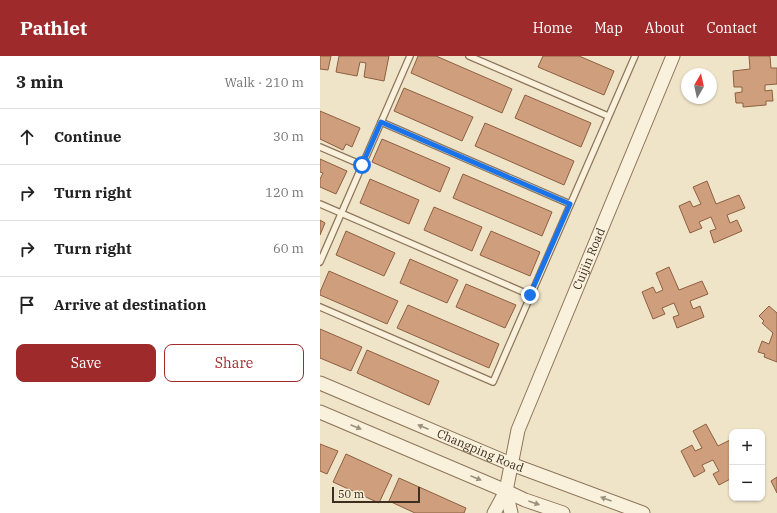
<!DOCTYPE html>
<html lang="en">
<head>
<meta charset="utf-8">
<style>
	body { margin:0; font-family:"IBM Plex Serif",serif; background:#f6f6f6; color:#222 }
	.controls { position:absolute; right:12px; bottom:12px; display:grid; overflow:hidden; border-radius:8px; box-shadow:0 1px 3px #0004 }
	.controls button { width:36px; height:36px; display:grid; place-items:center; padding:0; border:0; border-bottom:1px solid #e0e0e0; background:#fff; color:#222; font:20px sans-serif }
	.compass { position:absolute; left:361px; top:12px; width:36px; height:36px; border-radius:50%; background:#fff; box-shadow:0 1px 3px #0004; rotate:9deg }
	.scale { position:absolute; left:12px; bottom:10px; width:88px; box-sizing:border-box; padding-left:4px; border:2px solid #3d2e20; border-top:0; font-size:11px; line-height:14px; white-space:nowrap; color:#3d2e20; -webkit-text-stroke:3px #f7eed8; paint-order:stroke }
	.stop { position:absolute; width:12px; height:12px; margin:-9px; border:3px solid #1a73e8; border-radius:50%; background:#fff }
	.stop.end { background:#1a73e8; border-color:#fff; box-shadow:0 1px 4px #0008 }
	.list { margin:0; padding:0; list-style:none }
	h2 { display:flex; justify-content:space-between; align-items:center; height:52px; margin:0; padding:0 16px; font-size:17px }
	h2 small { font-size:13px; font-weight:400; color:#767676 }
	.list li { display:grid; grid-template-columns:26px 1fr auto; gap:12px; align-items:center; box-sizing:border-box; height:56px; padding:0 16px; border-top:1px solid #e0e0e0 }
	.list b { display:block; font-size:15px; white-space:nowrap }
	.list em { font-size:13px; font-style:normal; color:#767676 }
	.actions { display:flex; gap:8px; padding:12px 16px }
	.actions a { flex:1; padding:9px 0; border:1px solid #9e2a2b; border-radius:8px; text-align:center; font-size:14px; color:#9e2a2b }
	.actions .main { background:#9e2a2b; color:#fff }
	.icon { flex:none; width:22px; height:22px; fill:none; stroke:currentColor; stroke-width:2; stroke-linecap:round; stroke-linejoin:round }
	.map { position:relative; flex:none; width:457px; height:457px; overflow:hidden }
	header { display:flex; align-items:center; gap:24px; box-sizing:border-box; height:56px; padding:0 20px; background:#9e2a2b; color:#fff }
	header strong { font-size:19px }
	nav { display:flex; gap:22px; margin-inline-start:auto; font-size:14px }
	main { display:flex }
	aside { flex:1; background:#fff }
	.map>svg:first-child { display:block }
</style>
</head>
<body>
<header>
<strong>Pathlet</strong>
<nav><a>Home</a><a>Map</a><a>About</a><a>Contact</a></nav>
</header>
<main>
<aside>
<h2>3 min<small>Walk · 210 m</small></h2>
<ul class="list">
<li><svg class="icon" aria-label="ahead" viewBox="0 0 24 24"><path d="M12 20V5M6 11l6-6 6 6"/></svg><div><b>Continue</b></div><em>30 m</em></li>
<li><svg class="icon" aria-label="right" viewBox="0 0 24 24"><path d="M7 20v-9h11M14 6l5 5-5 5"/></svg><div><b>Turn right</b></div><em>120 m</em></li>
<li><svg class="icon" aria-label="right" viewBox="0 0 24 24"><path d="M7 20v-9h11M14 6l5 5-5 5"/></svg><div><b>Turn right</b></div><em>60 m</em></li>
<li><svg class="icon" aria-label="arrive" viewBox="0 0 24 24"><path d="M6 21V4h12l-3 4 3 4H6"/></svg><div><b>Arrive at destination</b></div></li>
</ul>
<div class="actions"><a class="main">Save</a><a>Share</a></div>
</aside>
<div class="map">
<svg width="457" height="457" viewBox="0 0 457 457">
	<rect width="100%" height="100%" fill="#f0e4c8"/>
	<g fill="#cf9f7d" stroke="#8d5f41">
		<polygon points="0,0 11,0 8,14 0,13"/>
		<polygon points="19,0 69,0 64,25 44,21 46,7 40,6 37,20 16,16"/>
		<polygon points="98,0 116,0 192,33 182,57 91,17"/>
		<polygon points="223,0 259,0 294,15 284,39 218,11"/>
		<polygon points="429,0 450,0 451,12 457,12 457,28 445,29 445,35 452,34 453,45 446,45 446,49 423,51 423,47 416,47 415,37 422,36 422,31 414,31 413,15 430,13"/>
		<polygon points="84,32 153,61 142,85 74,55"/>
		<polygon points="205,39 271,67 261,91 195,62"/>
		<polygon points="0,55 40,72 32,91 26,88 23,94 0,83"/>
		<polygon points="165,67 254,105 244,129 155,90"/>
		<polygon points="62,83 130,112 120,136 52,106"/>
		<polygon points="0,103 27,115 16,138 0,131 0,123 3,117 0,116"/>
		<polygon points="143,118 232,156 222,180 133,142"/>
		<polygon points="50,123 99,144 89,168 40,147"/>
		<polygon points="387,125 396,148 419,139 425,152 407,159 410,167 417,164 422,175 394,187 390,175 396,173 391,161 379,166 382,172 370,177 359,150 370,145 373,151 381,148 373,131"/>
		<polygon points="114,151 162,171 152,195 104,174"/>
		<polygon points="0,164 5,167 0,179"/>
		<polygon points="26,175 75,197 64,220 16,199"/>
		<polygon points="171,175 220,196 210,220 160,199"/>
		<polygon points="90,203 138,224 127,247 80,227"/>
		<polygon points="349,211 359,234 382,225 388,238 370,245 373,253 380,250 384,261 357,272 353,261 359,259 354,247 342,252 345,258 333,263 322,236 333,231 336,237 343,234 336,217"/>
		<polygon points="9,215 78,245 67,268 0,239 0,236"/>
		<polygon points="146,228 196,249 185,272 136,251"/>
		<polygon points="88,249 179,288 169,312 77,272"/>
		<polygon points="449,250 457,257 457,306 444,301 445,298 438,296 442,285 449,288 453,277 442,267 444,265 439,260"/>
		<polygon points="0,273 42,291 31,315 0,302"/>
		<polygon points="47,294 119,325 109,349 37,317"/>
		<polygon points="386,368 398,390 412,383 412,399 409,401 412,406 412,422 399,429 393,418 399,415 393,404 382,409 385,415 374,421 361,395 372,389 375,395 382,392 373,375"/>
		<polygon points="0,388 18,395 7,418 0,415"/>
		<polygon points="26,398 72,419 59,447 13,426"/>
		<polygon points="457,421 457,437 451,425"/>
		<polygon points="79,422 146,452 144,457 95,457 69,445"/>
	</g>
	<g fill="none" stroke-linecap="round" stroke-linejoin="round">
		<g stroke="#8d765c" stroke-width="8">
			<g id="service">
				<polyline points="149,0 288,60"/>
				<polyline points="61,66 250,148"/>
				<polyline points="0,91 42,109"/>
				<polyline points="0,148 210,239"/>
				<polyline points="0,206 90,0"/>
				<polyline points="0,251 173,326 315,0"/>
			</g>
		</g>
		<g stroke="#8d765c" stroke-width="15">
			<g id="tertiary">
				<path id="s1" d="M0,327L191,408L323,457"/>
				<polyline points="0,356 186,435 205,444 243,457"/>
				<polyline points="174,457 186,435"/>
				<path id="s2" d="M191,457L186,435L198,374L353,0"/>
			</g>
		</g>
		<use href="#service" stroke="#faf1dc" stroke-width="5.5"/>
		<use href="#tertiary" stroke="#faf1dc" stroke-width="13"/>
	</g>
	<defs><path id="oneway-solid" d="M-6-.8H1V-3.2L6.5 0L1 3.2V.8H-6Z"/></defs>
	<g fill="#9c907e">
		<use href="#oneway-solid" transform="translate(36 371) rotate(23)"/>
		<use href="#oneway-solid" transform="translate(103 371) rotate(-157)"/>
		<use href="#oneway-solid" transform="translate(156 422) rotate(23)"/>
		<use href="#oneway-solid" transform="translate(286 443) rotate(-160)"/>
		<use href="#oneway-solid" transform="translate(214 447) rotate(19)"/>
	</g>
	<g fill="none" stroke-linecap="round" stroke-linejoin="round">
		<polyline stroke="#1a73e8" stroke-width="5" points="42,109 61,66 250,148 210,239"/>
	</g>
	<g text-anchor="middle" stroke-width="3.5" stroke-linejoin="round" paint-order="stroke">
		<g font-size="12" fill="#3d2e20" stroke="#f7eed8">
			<text dy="4" stroke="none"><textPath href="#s2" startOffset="270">Cuijin Road</textPath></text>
			<text dy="4" stroke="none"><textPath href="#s1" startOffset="174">Changping Road</textPath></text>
		</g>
	</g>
</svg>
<div class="controls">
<button>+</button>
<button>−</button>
</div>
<svg class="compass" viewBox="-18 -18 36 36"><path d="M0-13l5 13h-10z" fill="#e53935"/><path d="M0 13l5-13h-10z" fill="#767676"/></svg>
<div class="scale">50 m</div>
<div class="stop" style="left:42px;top:109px"></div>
<div class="stop end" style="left:210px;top:239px"></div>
</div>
</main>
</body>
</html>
